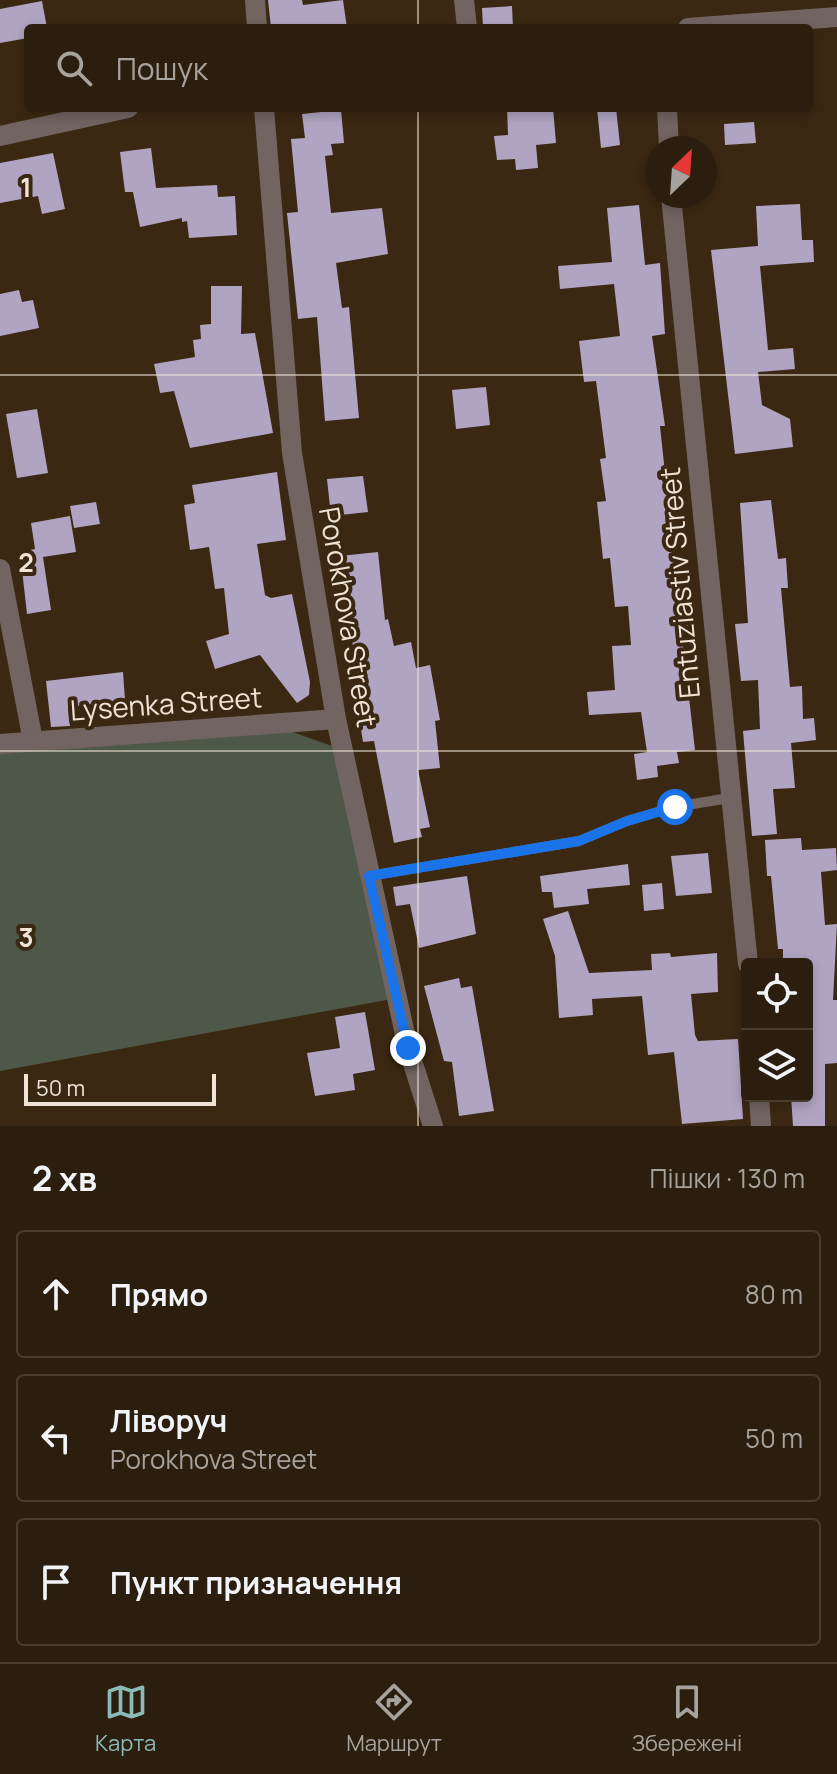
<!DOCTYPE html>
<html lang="uk">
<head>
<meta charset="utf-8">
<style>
	body { margin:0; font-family:Manrope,sans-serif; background:#342717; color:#f1f3f6 }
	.controls { position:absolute; right:24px; bottom:24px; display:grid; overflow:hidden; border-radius:8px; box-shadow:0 4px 12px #0003 }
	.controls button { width:72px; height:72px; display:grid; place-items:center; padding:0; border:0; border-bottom:2px solid #483c2e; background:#2c1e0e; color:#f1f3f6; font:40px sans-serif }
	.compass { position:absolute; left:645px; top:136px; width:72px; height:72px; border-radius:50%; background:#2c1e0e; box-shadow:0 4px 12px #0003; rotate:25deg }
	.scale { position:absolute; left:24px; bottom:20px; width:192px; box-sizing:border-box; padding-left:8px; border:4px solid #efe4d6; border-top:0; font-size:22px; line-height:28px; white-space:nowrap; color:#efe4d6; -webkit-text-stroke:6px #3a2812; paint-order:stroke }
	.stop { position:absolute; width:24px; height:24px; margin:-18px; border:6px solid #1a73e8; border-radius:50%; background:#fff }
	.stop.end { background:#1a73e8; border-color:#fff; box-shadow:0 2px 8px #0008 }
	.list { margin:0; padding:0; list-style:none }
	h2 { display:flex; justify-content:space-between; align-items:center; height:104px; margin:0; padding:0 32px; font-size:34px }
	h2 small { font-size:26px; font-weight:400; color:#a6a29e }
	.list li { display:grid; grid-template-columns:52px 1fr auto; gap:24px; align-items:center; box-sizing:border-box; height:128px; margin:0 16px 16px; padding:0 16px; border:2px solid #483c2e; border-radius:8px }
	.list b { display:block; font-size:30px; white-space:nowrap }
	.list p { margin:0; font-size:26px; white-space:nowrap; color:#a6a29e }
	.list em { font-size:26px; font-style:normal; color:#a6a29e }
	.icon { flex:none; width:44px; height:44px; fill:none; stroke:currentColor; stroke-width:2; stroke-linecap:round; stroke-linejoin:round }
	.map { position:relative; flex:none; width:837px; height:1126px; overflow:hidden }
	.search { position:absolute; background:#2c1e0e; box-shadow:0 4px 12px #0003; left:24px; right:24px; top:24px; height:88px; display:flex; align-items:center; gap:20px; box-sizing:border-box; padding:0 28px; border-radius:8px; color:#a6a29e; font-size:30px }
	.sheet { height:536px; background:#2c1e0e }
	nav { display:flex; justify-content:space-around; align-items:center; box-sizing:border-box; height:112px; border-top:2px solid #483c2e; background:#2c1e0e; font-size:22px; color:#a6a29e }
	nav a { display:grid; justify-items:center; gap:4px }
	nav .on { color:#8bbbb9 }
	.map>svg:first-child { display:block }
</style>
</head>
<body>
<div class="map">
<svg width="837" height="1126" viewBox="0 0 837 1126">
	<rect width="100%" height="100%" fill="#3a2812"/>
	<polygon fill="#4e5848" points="284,729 332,746 392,999 0,1071 0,751"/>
	<g fill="#b0a4c2">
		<polygon points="268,0 302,0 303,5 343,0 347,28 271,28"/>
		<polygon points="42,1 47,28 28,28 28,38 0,43 0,9"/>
		<polygon points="512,6 513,28 483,28 482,8"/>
		<polygon points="507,108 553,108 556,143 536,145 538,168 516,170 515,159 497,160 494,136 508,135"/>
		<polygon points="597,108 616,108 620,145 601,148"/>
		<polygon points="341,110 344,143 331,144 333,155 325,156 331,213 382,208 388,254 336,263 342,308 349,307 359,418 325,421 317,317 298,319 287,213 298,212 291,139 305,138 302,114"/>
		<polygon points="754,122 756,143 725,145 724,124"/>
		<polygon points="151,148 156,188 217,185 218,197 235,196 237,235 189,238 187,221 182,222 182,218 140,227 133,192 125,192 120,152"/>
		<polygon points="53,153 65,209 42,214 38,196 0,203 0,163"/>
		<polygon points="800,204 802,240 813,240 814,262 760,266 768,350 793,348 795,369 758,372 762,405 790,419 793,447 735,454 711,250 758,246 756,206"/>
		<polygon points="639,205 645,265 660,263 665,334 652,336 665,426 660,426 679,605 692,607 694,632 682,636 695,750 677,752 679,763 657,766 658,777 637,780 634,754 647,752 641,712 589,715 587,692 615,690 612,646 631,645 628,606 615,607 610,558 603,559 597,502 606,501 600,459 606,458 596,381 584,382 579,341 620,336 614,284 560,289 558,266 612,262 607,208"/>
		<polygon points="211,286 242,286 241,334 255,333 273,433 190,448 174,391 160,393 154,364 195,357 193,340 201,339 200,325 211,324"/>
		<polygon points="19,290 22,302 33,300 39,328 0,336 0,294"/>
		<polygon points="486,387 490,425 456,429 452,390"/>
		<polygon points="37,409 48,473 17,478 6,414"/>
		<polygon points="277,472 286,540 257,544 265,595 271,598 292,594 310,682 309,695 297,703 260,655 215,669 206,641 229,634 224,588 215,589 209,547 190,550 184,505 195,503 192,485"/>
		<polygon points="363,476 368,512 331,516 327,479"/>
		<polygon points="771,500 778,559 786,558 788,588 781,588 790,687 802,686 803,719 814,718 816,740 791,743 795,788 773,789 777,834 752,836 743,731 760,729 758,680 741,681 735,624 748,623 740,503"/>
		<polygon points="96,502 100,524 74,528 70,506"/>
		<polygon points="70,516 76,552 43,557 51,610 27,614 20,552 35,549 31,523"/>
		<polygon points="378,552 385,620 388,619 394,646 411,642 416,668 430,665 440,720 435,721 440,768 418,770 430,827 420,829 422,837 394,843 374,741 363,742 360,723 369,722 347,617 340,556"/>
		<polygon points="123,672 125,700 68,707 70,726 51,727 46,681"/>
		<polygon points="801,838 802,850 836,848 837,870 821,872 825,925 837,924 833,1000 837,1000 837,1063 825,1064 825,1126 793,1126 791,1096 807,1096 807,964 783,964 783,949 778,949 771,876 767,876 765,840"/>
		<polygon points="708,853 712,893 676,896 671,856"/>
		<polygon points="628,864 630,885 587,889 589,904 554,908 552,892 542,892 540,876"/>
		<polygon points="467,876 476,934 419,948 410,904 396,906 393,887"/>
		<polygon points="662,883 664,909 644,911 642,885"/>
		<polygon points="568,911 589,973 652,970 651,954 670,953 671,957 717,953 718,992 691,994 695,1035 698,1041 738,1039 743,1119 682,1124 674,1052 648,1055 642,996 592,999 593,1015 559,1018 555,956 543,919"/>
		<polygon points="459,978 461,988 472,986 494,1111 459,1116 452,1062 444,1061 424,986"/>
		<polygon points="365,1012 375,1070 353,1074 355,1090 315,1096 307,1053 340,1048 335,1017"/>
	</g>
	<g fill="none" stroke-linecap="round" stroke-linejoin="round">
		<polyline stroke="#726460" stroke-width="10" points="369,876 579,841 627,821 675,807 729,798"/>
		<g stroke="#726460" stroke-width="20">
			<polyline points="255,0 257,28"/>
			<polyline points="464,0 467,28"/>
			<polyline points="688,28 837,17"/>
			<polyline points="264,108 292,453 336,719 408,1048 433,1126"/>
			<polyline points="667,108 669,148"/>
			<polyline points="0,136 128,108"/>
			<polyline points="671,196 748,964"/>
			<polyline points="0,569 33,741"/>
			<polyline points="0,744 336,719"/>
			<polyline points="759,1096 761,1126"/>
		</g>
	</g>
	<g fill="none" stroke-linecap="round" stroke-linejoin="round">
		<polyline stroke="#1a73e8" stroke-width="10" points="408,1048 369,876 579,841 627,821 675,807"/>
	</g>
	<path fill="none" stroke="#efe4d6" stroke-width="2" stroke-opacity="0.55" d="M418,0V28M418,108V1126M0,375H837M0,751H837"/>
	<g text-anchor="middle" stroke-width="8" stroke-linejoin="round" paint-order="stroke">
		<g font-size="28" fill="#efe4d6" stroke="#3a2812">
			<text transform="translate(680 583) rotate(-95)" y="10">Entuziastiv Street</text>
			<text transform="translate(348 617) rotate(80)" y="10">Porokhova Street</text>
			<text transform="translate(166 704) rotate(-4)" y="10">Lysenka Street</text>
		</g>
	</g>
	<g font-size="26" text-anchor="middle" font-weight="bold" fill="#efe4d6" stroke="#3a2812" stroke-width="8" stroke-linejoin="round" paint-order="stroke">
		<text x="26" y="197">1</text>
		<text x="26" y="572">2</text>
		<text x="26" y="947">3</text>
	</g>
</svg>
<div class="controls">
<button><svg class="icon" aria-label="locate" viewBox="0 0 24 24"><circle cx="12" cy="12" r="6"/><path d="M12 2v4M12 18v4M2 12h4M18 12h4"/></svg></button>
<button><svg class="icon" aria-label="layers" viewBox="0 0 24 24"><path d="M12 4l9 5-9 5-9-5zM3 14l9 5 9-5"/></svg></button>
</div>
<svg class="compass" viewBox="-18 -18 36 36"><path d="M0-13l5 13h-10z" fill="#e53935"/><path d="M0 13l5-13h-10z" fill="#a6a29e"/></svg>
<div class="scale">50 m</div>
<div class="stop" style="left:675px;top:807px"></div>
<div class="stop end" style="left:408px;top:1048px"></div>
<div class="search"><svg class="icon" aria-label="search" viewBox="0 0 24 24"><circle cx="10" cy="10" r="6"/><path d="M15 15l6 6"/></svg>Пошук</div>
</div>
<section class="sheet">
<h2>2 хв<small>Пішки · 130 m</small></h2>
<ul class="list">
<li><svg class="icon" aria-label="ahead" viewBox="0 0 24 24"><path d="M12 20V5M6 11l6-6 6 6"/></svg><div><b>Прямо</b></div><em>80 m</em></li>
<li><svg class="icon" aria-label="left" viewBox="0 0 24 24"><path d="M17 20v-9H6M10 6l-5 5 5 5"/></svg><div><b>Ліворуч</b><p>Porokhova Street</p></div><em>50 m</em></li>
<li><svg class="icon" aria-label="arrive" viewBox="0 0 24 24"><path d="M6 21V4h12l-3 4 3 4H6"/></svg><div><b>Пункт призначення</b></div></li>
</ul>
</section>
<nav>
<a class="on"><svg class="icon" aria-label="map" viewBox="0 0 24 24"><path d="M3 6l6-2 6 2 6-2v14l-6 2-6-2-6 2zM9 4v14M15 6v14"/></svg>Карта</a>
<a><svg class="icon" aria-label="directions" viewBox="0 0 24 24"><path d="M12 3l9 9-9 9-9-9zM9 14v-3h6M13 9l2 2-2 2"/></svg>Маршрут</a>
<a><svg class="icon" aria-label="saved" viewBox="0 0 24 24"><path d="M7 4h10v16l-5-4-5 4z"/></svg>Збережені</a>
</nav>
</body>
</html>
